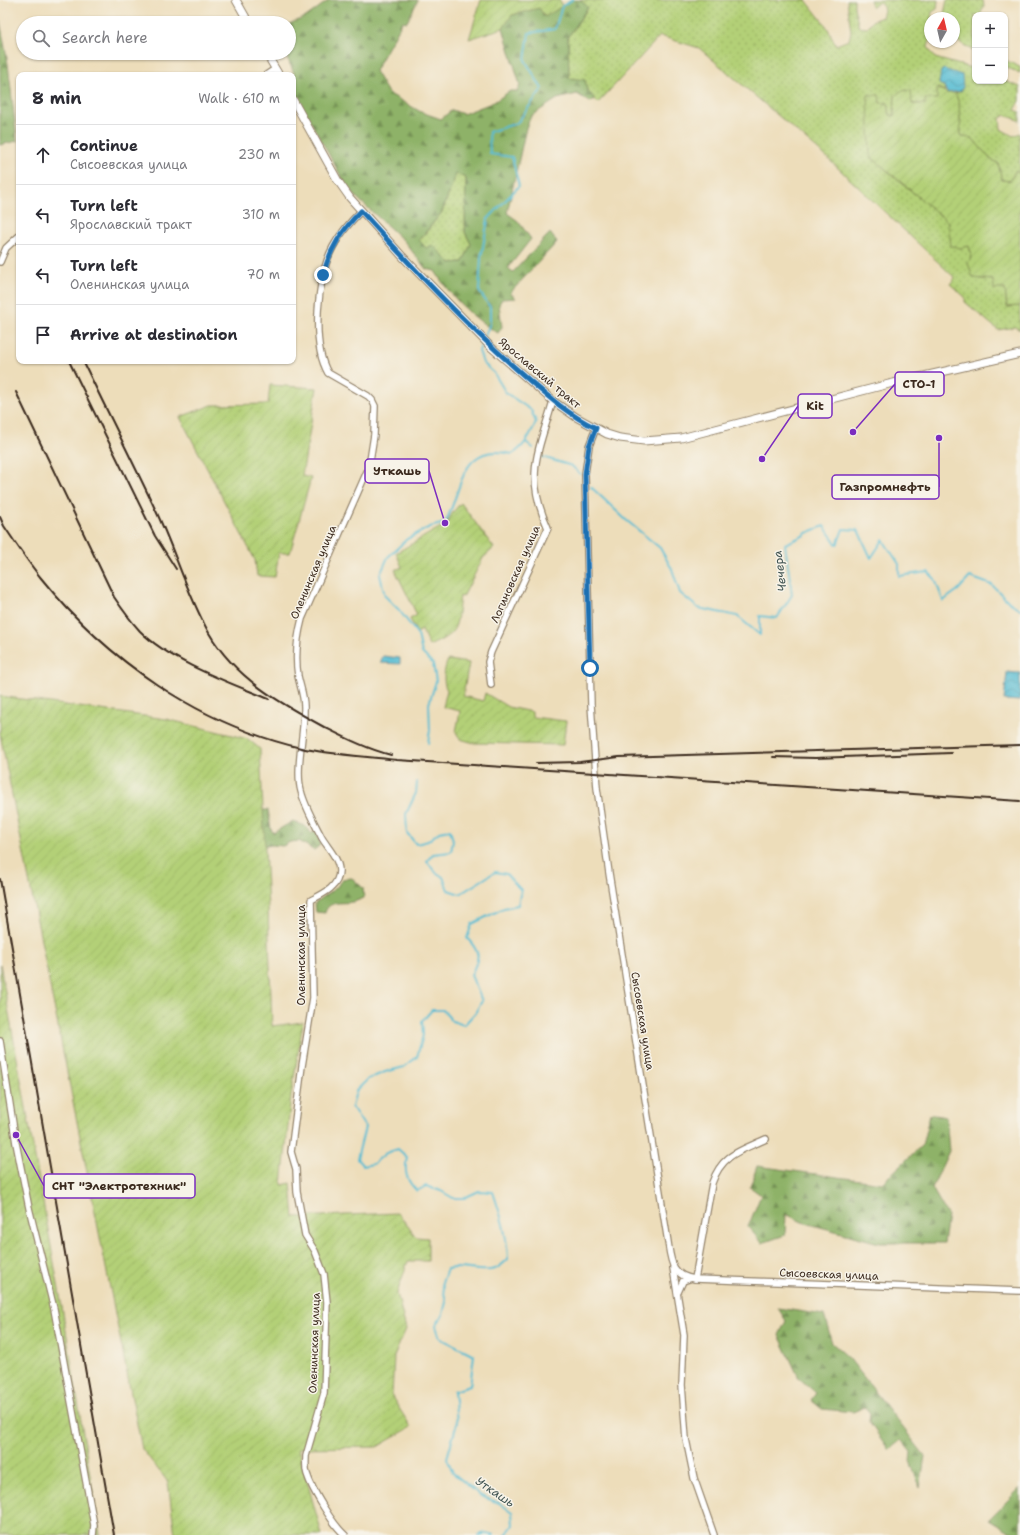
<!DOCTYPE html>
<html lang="en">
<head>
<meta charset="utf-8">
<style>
	body { margin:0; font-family:"Shantell Sans",sans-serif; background:#f7f7f7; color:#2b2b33 }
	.controls { position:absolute; right:12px; top:12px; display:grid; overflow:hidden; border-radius:8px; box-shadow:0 1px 3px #0004 }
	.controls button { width:36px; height:36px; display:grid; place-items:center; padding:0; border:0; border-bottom:1px solid #e1e1e2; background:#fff; color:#2b2b33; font:20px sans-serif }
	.compass { position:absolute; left:924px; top:12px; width:36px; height:36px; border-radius:50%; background:#fff; box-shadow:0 1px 3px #0004; rotate:8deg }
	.stop { position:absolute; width:12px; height:12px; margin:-9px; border:3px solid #1f6fb2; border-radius:50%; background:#fff }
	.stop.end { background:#1f6fb2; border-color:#fff; box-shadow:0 1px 4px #0008 }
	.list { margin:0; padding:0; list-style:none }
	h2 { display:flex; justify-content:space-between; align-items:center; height:52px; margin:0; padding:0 16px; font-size:17px }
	h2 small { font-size:13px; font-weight:400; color:#7c7c81 }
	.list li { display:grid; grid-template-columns:26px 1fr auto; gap:12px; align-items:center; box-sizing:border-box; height:60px; padding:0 16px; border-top:1px solid #e1e1e2 }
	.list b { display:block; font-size:15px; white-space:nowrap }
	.list p { margin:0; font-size:13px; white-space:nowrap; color:#7c7c81 }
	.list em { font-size:13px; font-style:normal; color:#7c7c81 }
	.icon { flex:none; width:22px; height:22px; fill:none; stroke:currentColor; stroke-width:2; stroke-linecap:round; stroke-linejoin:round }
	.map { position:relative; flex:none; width:1020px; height:1535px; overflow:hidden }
	.search { position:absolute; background:#fff; box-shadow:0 1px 3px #0004; left:16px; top:16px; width:280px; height:44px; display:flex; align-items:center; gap:10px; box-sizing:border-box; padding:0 14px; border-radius:22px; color:#7c7c81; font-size:15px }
	.panel { position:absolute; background:#fff; box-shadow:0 1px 3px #0004; left:16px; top:72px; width:280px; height:292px; border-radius:8px }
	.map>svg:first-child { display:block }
</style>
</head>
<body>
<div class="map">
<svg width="1020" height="1535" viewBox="0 0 1020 1535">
	<defs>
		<pattern id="grass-dots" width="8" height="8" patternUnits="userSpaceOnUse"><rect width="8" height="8" fill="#b3d077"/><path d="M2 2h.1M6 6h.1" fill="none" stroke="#9bb366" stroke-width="1.8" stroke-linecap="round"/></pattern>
		<pattern id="forest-firs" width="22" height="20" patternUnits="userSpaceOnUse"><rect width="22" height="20" fill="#8eb268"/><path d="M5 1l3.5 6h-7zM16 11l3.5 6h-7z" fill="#759155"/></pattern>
		<pattern id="garden-furrows" width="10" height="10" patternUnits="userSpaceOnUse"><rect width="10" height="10" fill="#b3d077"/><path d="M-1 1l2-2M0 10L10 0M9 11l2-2" fill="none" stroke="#9bb366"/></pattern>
		<pattern id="water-waves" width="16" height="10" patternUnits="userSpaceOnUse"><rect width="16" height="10" fill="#55bcd3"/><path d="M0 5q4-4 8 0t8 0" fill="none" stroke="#4899ab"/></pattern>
	</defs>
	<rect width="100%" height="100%" fill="#f7f3e8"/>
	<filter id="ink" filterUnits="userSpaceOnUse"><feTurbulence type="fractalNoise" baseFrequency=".025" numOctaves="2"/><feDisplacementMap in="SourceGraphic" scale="8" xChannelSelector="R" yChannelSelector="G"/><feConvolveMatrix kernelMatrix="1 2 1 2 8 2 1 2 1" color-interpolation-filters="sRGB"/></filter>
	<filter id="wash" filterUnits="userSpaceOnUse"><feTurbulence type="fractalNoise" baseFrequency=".012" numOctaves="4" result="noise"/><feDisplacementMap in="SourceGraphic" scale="16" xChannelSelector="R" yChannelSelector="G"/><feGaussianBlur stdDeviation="0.9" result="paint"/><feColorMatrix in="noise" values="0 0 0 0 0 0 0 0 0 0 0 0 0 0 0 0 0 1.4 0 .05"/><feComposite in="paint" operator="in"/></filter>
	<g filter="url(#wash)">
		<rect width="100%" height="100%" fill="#edddba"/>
		<g fill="url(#grass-dots)" stroke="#777d4a">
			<path d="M580,0H806L827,27L836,45L849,40L851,32L847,0H854V7L859,27L867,28L872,21L882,17L884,10L882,4L879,2L872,8L870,0H938L937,9L932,12C930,23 932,36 928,47L935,58L975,69V81H1005L1020,87V101L1015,110L1020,112V121L1006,115L1000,118L1001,129L1013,136L1020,133V173L1015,172L1010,181L1002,180L998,163L991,160L972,138L961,137L959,103L955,93L961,91L944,86L945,91L938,88V99C919,107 913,105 895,96V116L890,115L870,156L948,222L960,248L969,246L972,258L969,264L973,278L993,280L1005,289L1007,307L1020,306V330L1015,327L998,330L965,302V297L950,284L955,278L823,154L699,48L660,36L598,103L587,90L569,79L568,37L588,8Z"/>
			<polygon points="947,0 983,0 984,6 980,15 975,15 975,52 954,39 954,18 943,18"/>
			<polygon points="1005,60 1020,67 1020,73 1005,67"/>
			<polygon points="456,174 466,178 465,232 471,244 463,262 450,263 433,246 426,248 419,241 442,212"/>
		</g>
		<g fill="url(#forest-firs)" stroke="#646e43" fill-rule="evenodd">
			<path d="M329,0H418L407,22L403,21L375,71L388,93L421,112L441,119L452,110L463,114L494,102L510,91H518L520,85L503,28L512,15L539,8L545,16L572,0H580L588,7L568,37L569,78L585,80L587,90L595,99L590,102L577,94L557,99L531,116L526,128L507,213L518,221L531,239L508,268L513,272L550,233L557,242L510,293L516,298L502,299L499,304L502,327L498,333C472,318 450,296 435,271L426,269L404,241L356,197L342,178L293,90L294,73L285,53H289V24L306,17ZM456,174L466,178L465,232L471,244L463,262L450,263L433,245L426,248L419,240L442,212Z"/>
			<polygon points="0,21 8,64 17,141 0,145"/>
			<path d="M254,810H268C270,818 269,826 273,833L293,821L305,826L312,834L315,830L318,834L320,845L314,850L299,841L290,842L283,846L272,845L261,847Z"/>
			<path d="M352,878L363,888L364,898C360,899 356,902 352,902C342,904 328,900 325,913L316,912L315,903L337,887L342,879Z"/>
			<polygon points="930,1114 946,1117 949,1151 932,1188 948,1216 944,1243 879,1243 802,1222 786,1214 785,1235 762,1243 748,1227 761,1195 750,1187 757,1166 882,1183 922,1145"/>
			<polygon points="778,1308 824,1315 832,1343 849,1358 925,1456 920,1488 910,1461 911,1452 901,1440 889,1450 869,1422 870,1413 865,1407 853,1412 822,1409 811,1400 816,1393 799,1378 779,1335 786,1321"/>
			<polygon points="1020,1488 1020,1535 1016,1535 989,1519"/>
		</g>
		<g fill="url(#garden-furrows)" stroke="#777d4a">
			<polygon points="481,0 560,0 562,6 545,17 539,8 512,15 503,28 469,39"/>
			<polygon points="937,88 947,93 955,93 959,103 961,137 972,138 991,160 998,163 1002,180 1010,181 1015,171 1020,173 1020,306 1007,307 1005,289 994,289 993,280 973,278 968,263 972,258 969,246 960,248 951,246 948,222 870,156 868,95 879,95 880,103 888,103 890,115 894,116 895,96 901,91 911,90 912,104 925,104 925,99 937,99"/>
			<polygon points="270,385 317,388 302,476 311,478 290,553 279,553 275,577 257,576 255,560 180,417 212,405 268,404"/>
			<path d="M461,503L494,548L483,558L463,597L460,596C456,628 460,632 429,646L422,630L417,633L410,619L417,615L395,570L402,567L396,553L446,524L453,512Z"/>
			<path d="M448,660L469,663L463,696L483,701L485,693L508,707L532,712V717L566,721L563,745L474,743L460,739L456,732L460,711L443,707L447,690C442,682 444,668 448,660Z"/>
			<polygon points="0,696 166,719 248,739 260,749 268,908 272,1026 303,1022 291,1096 282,1185 291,1183 294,1217 398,1213 416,1237 428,1238 428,1261 408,1261 397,1293 406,1329 394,1356 392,1397 411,1427 377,1447 298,1448 322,1535 175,1535 168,1482 142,1449 0,734"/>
			<polygon points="0,964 62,1307 100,1535 0,1535"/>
		</g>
		<g fill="url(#water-waves)" stroke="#487378">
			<polygon points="944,69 962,75 963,87 961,91 947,93 944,86 939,84 941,71"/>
			<polygon points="383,656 400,658 400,664 380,663"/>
			<polygon points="1007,672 1020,673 1020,701 1004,700"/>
		</g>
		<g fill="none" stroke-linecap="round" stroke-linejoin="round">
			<g stroke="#55bcd3" stroke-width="2">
				<polyline points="526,442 533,448"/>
				<polyline points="542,457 572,466 580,474"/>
				<polyline points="591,487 626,520 660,548 672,569 680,593 698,608 737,616 760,635 760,616 777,618 792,595 785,544 805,535 804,534 824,526 837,545 843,529 858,530 871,558 883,540 899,564 899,576 928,572 935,579 943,601 958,590 970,577 992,585 1009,602 1020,609"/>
				<path d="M428,743L430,730L429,704L436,681L433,664L422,653L418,635L399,610L385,596L380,575L388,557L407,539L430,527L445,523C463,489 460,441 512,454C525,447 530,435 536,422L531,410L506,393L494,373L483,363L479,351L490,323V307L479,291L481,258L488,219L519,186L512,157L490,154L489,132L517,123L542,89L525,60L529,33L555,29L562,6L572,0"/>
				<path d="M417,782L416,793L406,814L407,833L416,844L428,841L439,832L450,830L453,840L451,852L433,854L427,861L434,871L443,877L448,890L460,894L495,872L506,874L521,890L518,905L504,908L472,924L467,938C481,953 480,957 471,975L482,1001L475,1013L464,1025L452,1021L443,1010H432L422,1021L423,1035L417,1057L404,1067L385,1072L368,1079L356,1091L352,1107L365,1127L357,1159L363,1166L373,1164L386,1153L398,1149L407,1157C404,1172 406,1180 417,1191L426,1186L441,1191L453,1198H464L479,1191L493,1192C501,1215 507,1235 508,1259C505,1262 500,1267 495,1269C480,1274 464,1265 447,1269L442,1283L446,1302L443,1314L436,1326L440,1338L474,1355L470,1386L454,1391L457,1423L447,1458L453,1473L481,1496L499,1503L512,1512L513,1525L506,1535"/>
				<polyline points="479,1535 486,1533 494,1535"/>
			</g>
		</g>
	</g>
	<g filter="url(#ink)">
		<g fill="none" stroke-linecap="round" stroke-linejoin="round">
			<g stroke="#94846c" stroke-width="8">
				<g id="minor">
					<polyline points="266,75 275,69"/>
					<polyline points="0,262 6,248 19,236"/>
					<path d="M596,428L589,446L585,474L591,705L597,788L609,873L667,1236C671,1258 669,1276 695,1279L1020,1291"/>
					<path d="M491,685L488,662L491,652L548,528C524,475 538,453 553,401"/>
					<polyline points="0,1041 16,1143 29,1208 54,1309 94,1525 93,1535"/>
					<polyline points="673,1268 684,1335 682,1385 686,1439 694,1478 714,1535"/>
					<path d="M695,1279L712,1183C722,1154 740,1151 766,1139"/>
					<polyline points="678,1292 683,1281 689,1279"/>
					<path d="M345,1535C333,1525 312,1490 307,1474C305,1468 306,1462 306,1456L324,1393L327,1302L324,1274L315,1251L305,1235L297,1192L296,1169L291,1152L302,1066L313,998L311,900C323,894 339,887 339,871C339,859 328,848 322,838C315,824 305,807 301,791C295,769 305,731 304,706C304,696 300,686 298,676C295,657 297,638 302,619L369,467L374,435L375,406L372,400L368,396L328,373C311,344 317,276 333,247C340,234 350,222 361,211"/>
				</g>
			</g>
			<g stroke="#94846c" stroke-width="9">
				<g id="tertiary">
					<polyline points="236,0 249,23"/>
					<polyline points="266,53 279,75"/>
					<polyline points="293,100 338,181 350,198 403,257 491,347 553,401 576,417 607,434 620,438 644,441 681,438 889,384 1020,354"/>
				</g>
			</g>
			<use href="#minor" stroke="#fff" stroke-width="5.5"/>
			<use href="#tertiary" stroke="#fff" stroke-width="7"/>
			<g stroke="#3b2a1e" stroke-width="2">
				<polyline points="69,361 155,536 176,569"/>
				<path d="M83,361C107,411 132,460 156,511C175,551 187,594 209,633C235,678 280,703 324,727C346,738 367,749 391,755"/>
				<path d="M16,392L114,597C122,609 130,620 140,631C171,662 228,682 269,699"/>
				<path d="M0,517L4,526C16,544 28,562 41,578C107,660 198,724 301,748C332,755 365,756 397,760L1020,801"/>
				<polyline points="773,757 815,758 951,753"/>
				<polyline points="536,763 580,762 619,757 1020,745"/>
				<polyline points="0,879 114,1535"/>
			</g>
		</g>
	</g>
	<g fill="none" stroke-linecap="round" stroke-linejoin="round" filter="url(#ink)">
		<path stroke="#1f6fb2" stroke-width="5" d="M323,275C330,249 342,230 361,211C412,267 464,323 521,373C544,393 568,415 596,428L589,446L585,474L590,668"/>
	</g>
	<g text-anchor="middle" stroke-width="3" stroke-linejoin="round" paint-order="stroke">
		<g font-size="11" fill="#3b2a1e" stroke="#f7f3e8">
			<text transform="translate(540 373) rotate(40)" y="4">Ярославский тракт</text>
			<text transform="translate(313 572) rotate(-67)" y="4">Оленинская улица</text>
			<text transform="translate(515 574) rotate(-66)" y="4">Логиновская улица</text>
			<text transform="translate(301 955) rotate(-90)" y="4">Оленинская улица</text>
			<text transform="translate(643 1021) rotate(81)" y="4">Сысоевская улица</text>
			<text transform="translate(829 1274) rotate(2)" y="4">Сысоевская улица</text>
			<text transform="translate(314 1343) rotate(-88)" y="4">Оленинская улица</text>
		</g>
		<g font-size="12" font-style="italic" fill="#435654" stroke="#f7f3e8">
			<text transform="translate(780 571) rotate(-97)" y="4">Чечера</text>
			<text transform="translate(495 1492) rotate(34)" y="4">Уткашь</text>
		</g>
	</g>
	<path fill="none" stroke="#7b2cbf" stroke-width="1.5" d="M853 432L895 384M762 459L798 406M445 523L429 471M939 438L939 487M16 1135L44 1186"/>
	<g fill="#7b2cbf" stroke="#f7f3e8" stroke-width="1.5">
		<circle cx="853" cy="432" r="4"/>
		<circle cx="762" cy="459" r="4"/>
		<circle cx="445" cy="523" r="4"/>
		<circle cx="939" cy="438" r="4"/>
		<circle cx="16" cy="1135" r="4"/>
	</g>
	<g fill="#f7f3e8" stroke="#7b2cbf" stroke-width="1.5">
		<rect x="895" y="372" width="49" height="24" rx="4"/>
		<rect x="798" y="394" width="34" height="24" rx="4"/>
		<rect x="365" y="459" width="64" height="24" rx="4"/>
		<rect x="832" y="475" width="107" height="24" rx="4"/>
		<rect x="44" y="1174" width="151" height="24" rx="4"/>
	</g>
	<g font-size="12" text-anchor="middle" font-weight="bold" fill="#3b2a1e">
		<text x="919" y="388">СТО-1</text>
		<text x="815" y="410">Kit</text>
		<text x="397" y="475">Уткашь</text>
		<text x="885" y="491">Газпромнефть</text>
		<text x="119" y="1190">СНТ "Электротехник"</text>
	</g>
</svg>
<div class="controls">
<button>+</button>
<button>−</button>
</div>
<svg class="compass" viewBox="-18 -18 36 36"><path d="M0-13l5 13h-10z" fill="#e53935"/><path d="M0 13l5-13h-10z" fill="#7c7c81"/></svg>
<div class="stop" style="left:590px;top:668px"></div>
<div class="stop end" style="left:323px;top:275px"></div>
<div class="search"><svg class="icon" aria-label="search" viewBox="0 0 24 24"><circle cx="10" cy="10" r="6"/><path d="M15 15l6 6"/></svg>Search here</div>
<section class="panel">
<h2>8 min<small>Walk · 610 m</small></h2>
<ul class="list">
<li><svg class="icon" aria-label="ahead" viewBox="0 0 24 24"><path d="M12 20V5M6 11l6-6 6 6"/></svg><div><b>Continue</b><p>Сысоевская улица</p></div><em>230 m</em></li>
<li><svg class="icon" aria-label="left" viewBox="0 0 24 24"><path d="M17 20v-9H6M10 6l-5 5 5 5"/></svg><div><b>Turn left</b><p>Ярославский тракт</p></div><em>310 m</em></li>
<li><svg class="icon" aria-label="left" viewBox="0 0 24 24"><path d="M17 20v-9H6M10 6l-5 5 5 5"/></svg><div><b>Turn left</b><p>Оленинская улица</p></div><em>70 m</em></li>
<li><svg class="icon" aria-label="arrive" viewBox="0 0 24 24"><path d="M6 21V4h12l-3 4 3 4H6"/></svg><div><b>Arrive at destination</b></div></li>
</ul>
</section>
</div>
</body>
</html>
